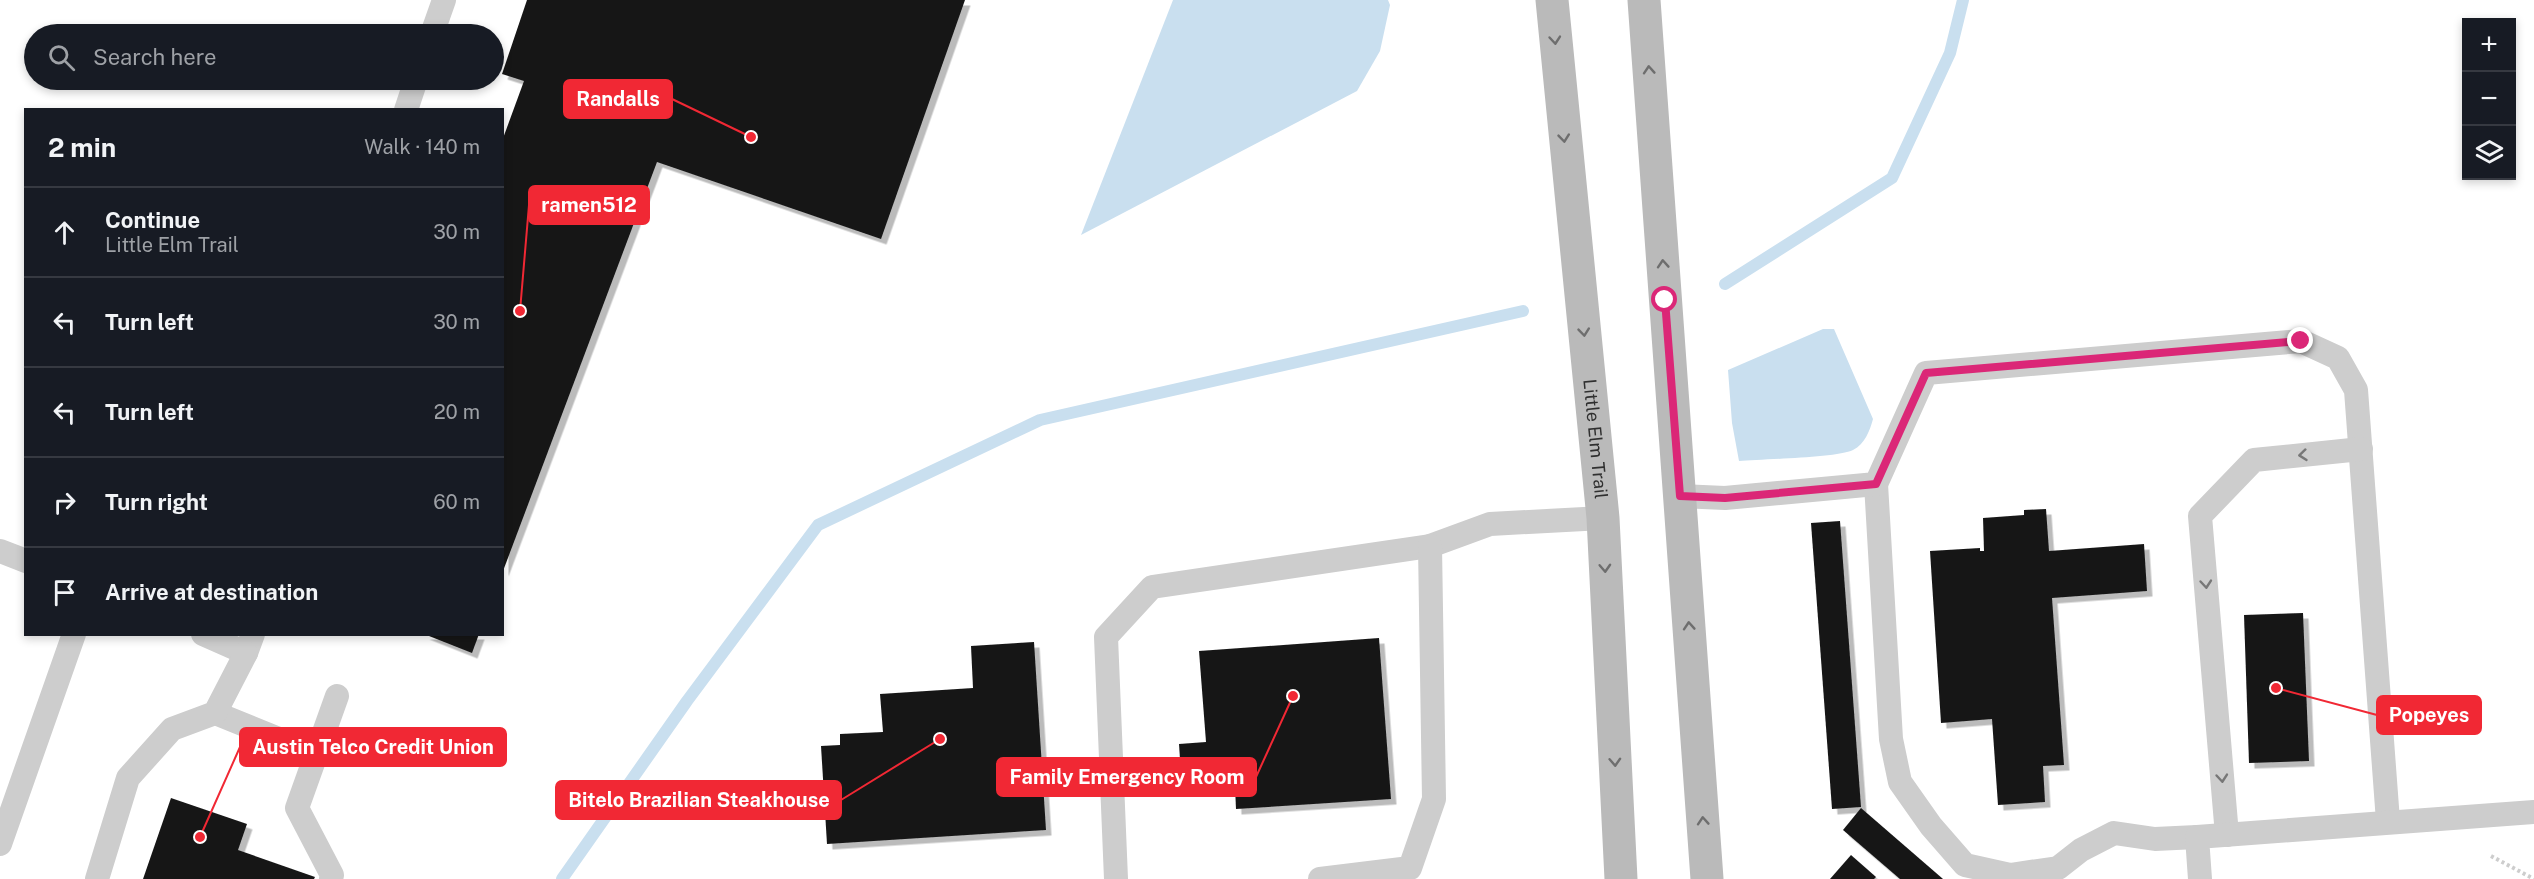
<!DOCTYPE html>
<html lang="en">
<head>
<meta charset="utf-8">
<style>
	body { margin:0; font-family:"Public Sans",sans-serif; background:#242831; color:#f1f3f6 }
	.controls { position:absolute; right:18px; top:18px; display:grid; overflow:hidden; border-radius:0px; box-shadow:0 3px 9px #0003 }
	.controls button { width:54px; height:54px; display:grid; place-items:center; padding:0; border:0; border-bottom:2px solid #363941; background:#171b24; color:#f1f3f6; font:30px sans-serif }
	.stop { position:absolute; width:18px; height:18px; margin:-14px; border:4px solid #db2777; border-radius:50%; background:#fff }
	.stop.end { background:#db2777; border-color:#fff; box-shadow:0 2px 6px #0008 }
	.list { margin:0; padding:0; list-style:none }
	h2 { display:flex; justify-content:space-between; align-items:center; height:78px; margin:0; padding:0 24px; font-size:26px }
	h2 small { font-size:20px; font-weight:400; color:#9ea1a6 }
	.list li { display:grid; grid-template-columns:39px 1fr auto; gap:18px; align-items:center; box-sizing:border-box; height:90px; padding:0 24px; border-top:2px solid #363941 }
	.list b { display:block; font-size:22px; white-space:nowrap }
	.list p { margin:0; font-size:20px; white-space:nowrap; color:#9ea1a6 }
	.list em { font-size:20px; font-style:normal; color:#9ea1a6 }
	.icon { flex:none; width:33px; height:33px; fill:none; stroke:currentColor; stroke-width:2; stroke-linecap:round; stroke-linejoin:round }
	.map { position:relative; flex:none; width:2534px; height:879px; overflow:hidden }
	.search { position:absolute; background:#171b24; box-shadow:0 3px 9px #0003; left:24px; top:24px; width:480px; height:66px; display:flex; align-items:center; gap:15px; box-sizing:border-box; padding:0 21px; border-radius:33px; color:#9ea1a6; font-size:22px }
	.panel { position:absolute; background:#171b24; box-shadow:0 3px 9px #0003; left:24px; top:108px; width:480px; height:528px; border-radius:0px }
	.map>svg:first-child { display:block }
</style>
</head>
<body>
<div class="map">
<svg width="2534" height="879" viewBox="0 0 2534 879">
	<defs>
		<filter id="shadow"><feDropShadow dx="5.5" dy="5.5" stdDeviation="0" flood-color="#0004"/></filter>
	</defs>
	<rect width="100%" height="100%" fill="#fff"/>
	<g fill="#c9dfef">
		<polygon points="1173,0 1388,0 1390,5 1380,51 1357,91 1081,235"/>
		<path d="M1823,329H1834L1873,419C1870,430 1865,444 1853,450C1837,458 1762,459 1739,461L1732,423L1728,370Z"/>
	</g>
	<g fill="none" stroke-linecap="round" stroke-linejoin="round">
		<g stroke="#c9dfef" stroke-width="12">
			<polyline points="1725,284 1892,178 1950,53 1963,0"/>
			<polyline points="562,879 687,701 818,525 1040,420 1523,311"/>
		</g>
	</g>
	<g fill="#171717" filter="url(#shadow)">
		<polygon points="527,0 965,0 881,239 657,162 503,571 502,141 524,81 502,74"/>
		<polygon points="2046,509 2049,551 2144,544 2147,591 2052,598 2064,765 2043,766 2045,802 1998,805 1992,719 1941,723 1930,551 1980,548 1980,551 1984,551 1983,518 2024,515 2024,510"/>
		<polygon points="1840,521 1861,807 1832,809 1811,523"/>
		<polygon points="2303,613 2309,761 2249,763 2244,615"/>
		<polygon points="424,634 479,634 472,653"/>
		<polygon points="1379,638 1391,799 1236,809 1235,787 1182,790 1179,744 1206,742 1199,651"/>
		<polygon points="1034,642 1046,830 827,844 821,746 840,745 840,734 883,732 880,694 973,688 971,646"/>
		<polygon points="171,798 247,824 238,850 315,877 314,879 143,879"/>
		<polygon points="1861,808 1943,879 1900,879 1843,830"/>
		<polygon points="1851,855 1876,877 1874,879 1830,879"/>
	</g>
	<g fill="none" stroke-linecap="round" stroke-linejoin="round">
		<polyline stroke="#cdcdcd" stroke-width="4" stroke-dasharray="3 3" stroke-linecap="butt" points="2491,856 2534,879"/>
		<g stroke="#cdcdcd" stroke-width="24">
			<polyline points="432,34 444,0"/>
			<polyline points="406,110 416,80"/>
			<polyline points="1876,484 1891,739 1900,782 1931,826 1965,865 2010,875 2058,868 2081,850 2114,833 2155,839 2197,837"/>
			<polyline points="1680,496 1725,498 1876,484 1926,373 2301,341 2338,358 2356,390 2388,821"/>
			<polyline points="0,551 26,561"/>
			<polyline points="203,634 246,653 253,634"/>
			<polyline points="215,713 316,754"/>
			<polyline points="2227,835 2200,516 2254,460 2361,449"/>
			<polyline points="0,844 74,634"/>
			<polyline points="97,879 128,778 172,729 215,713 246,653"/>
			<polyline points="331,879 332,875 297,808 337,696"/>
			<polyline points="1116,879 1106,637 1152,587 1430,546 1490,524 1603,518"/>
			<polyline points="1320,879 1410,868 1434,799 1430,546"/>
			<polyline points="2200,879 2197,837 2534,812"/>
		</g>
		<g stroke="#bababa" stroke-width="33">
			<path id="s1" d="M1552,0L1603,518L1621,879"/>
			<polyline points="1644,0 1707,879"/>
		</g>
	</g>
	<defs><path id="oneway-chevron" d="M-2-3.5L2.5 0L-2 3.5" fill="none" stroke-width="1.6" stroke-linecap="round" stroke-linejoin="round" transform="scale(1.5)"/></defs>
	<g stroke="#6e6e6e">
		<use href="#oneway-chevron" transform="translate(1555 40) rotate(85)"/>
		<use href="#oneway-chevron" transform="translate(1649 70) rotate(-94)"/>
		<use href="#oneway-chevron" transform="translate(1564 138) rotate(84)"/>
		<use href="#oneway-chevron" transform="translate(1663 264) rotate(-94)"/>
		<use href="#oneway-chevron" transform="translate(1584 332) rotate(84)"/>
		<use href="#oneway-chevron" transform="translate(1605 568) rotate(87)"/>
		<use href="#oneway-chevron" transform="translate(1689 626) rotate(-94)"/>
		<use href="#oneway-chevron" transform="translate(1615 762) rotate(87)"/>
		<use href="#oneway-chevron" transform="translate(1703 821) rotate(-94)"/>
	</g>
	<g stroke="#777">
		<use href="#oneway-chevron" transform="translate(2303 455) rotate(174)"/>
		<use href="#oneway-chevron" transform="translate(2206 584) rotate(85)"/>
		<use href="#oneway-chevron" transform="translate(2222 778) rotate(85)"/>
	</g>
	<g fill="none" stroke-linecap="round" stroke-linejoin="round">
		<polyline stroke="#db2777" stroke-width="8" points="1665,300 1680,496 1725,498 1876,484 1926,373 2301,341"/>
	</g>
	<g text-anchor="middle" stroke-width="6" stroke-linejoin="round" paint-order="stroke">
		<g font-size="18" fill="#303030" stroke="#fff">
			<text dy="6" stroke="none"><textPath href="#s1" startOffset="441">Little Elm Trail</textPath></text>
		</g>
	</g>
	<path fill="none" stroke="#f12834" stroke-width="2" d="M751 137L672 99M520 311L529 205M2276 688L2377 715M200 837L240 747M1293 696L1256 777M940 739L841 800"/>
	<g fill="#f12834" stroke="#fff" stroke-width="2">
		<circle cx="751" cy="137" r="6"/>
		<circle cx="520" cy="311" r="6"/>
		<circle cx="2276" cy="688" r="6"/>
		<circle cx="200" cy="837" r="6"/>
		<circle cx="1293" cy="696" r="6"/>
		<circle cx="940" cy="739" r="6"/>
	</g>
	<g fill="#f12834" stroke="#f12834" stroke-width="2">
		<rect x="564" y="80" width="108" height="38" rx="6"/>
		<rect x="529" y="186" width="120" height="38" rx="6"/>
		<rect x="2377" y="696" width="104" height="38" rx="6"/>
		<rect x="240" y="728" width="266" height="38" rx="6"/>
		<rect x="997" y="758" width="259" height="38" rx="6"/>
		<rect x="556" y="781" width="285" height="38" rx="6"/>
	</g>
	<g font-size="20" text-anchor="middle" font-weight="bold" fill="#fff">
		<text x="618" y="106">Randalls</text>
		<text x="589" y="212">ramen512</text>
		<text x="2429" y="722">Popeyes</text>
		<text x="373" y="754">Austin Telco Credit Union</text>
		<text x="1127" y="784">Family Emergency Room</text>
		<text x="699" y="807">Bitelo Brazilian Steakhouse</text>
	</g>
</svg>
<div class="controls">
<button>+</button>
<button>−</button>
<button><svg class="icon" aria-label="layers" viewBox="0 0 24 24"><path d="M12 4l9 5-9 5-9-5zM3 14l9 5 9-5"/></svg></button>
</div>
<div class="stop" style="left:1665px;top:300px"></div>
<div class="stop end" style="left:2301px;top:341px"></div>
<div class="search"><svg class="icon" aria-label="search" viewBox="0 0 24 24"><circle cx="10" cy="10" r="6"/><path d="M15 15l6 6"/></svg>Search here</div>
<section class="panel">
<h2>2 min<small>Walk · 140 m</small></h2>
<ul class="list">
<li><svg class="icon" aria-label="ahead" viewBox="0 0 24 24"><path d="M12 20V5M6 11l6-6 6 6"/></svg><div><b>Continue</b><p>Little Elm Trail</p></div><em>30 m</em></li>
<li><svg class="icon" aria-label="left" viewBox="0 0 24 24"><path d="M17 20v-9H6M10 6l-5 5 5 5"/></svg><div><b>Turn left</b></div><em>30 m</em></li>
<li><svg class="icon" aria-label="left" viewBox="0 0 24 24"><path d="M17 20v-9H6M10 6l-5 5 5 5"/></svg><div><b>Turn left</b></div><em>20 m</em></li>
<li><svg class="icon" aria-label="right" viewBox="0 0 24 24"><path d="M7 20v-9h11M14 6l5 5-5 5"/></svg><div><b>Turn right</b></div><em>60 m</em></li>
<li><svg class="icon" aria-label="arrive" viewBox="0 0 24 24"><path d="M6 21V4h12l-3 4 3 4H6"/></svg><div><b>Arrive at destination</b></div></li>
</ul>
</section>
</div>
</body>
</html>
